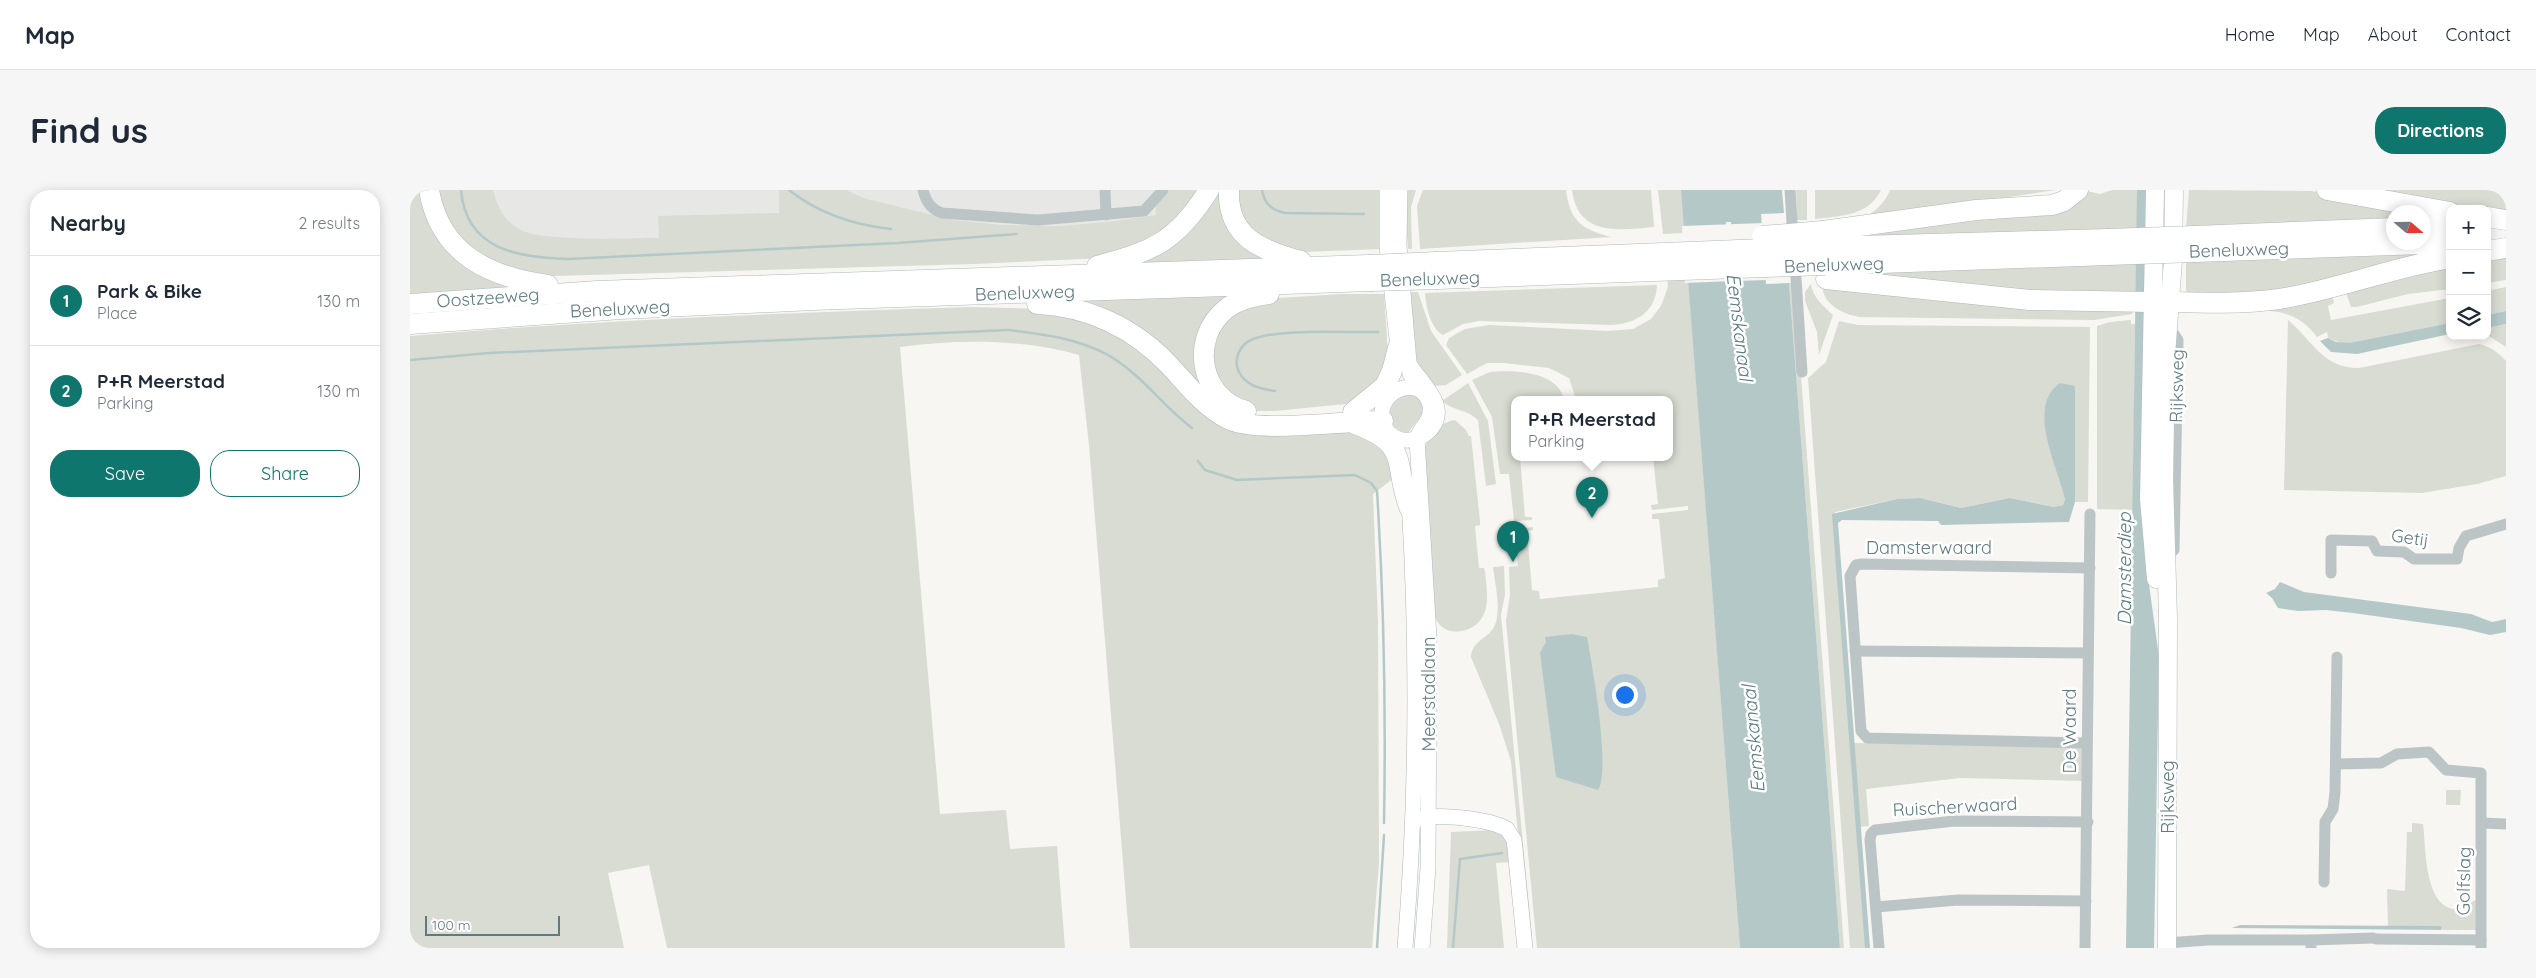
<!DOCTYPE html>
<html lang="en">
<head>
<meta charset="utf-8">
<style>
	body { margin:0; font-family:Quicksand,sans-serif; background:#f6f6f7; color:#1f2937 }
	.controls { position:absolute; right:15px; top:15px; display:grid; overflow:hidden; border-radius:10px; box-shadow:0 2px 12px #0003 }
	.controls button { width:45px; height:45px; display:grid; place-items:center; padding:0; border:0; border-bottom:1px solid #e0e1e3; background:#fff; color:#1f2937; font:25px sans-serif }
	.compass { position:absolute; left:1976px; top:15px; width:45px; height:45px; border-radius:50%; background:#fff; box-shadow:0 2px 12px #0003; rotate:110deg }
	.scale { position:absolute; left:15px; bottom:12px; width:135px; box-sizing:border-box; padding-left:5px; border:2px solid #5f7b80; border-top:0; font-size:14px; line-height:18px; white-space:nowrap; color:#5f7b80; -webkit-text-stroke:4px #fff; paint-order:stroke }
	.you { position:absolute; left:1214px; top:504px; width:18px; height:18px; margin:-12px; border:4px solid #fff; border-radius:50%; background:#1a73e8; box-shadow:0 0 0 8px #1a73e833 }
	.badge { display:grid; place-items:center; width:32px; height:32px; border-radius:50%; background:#0f766e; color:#fff; font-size:16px; font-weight:700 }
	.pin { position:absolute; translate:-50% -41px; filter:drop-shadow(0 1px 2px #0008) }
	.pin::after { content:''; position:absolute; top:26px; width:18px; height:15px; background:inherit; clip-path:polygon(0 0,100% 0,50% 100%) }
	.popup { position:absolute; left:1101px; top:206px; width:162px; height:65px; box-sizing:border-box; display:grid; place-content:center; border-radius:10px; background:#fff; filter:drop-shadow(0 1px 4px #0005); font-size:16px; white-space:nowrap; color:#747a83 }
	.popup b { font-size:19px; color:#1f2937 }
	.popup::after { content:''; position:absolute; left:50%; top:100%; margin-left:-10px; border:10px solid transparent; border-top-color:#fff }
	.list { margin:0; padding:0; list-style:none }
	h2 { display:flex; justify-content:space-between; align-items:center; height:65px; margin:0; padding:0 20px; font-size:21px }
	h2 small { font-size:16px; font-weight:400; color:#747a83 }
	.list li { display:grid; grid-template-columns:32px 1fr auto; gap:15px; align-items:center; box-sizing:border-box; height:90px; padding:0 20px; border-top:1px solid #e0e1e3 }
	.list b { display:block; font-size:19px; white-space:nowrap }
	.list p { margin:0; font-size:16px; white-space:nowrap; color:#747a83 }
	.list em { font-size:16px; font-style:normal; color:#747a83 }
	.actions { display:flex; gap:10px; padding:15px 20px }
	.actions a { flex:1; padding:11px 0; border:1px solid #0f766e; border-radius:20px; text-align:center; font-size:18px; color:#0f766e }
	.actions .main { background:#0f766e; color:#fff }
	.icon { flex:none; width:28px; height:28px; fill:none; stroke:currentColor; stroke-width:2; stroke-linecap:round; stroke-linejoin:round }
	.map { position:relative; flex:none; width:2096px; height:758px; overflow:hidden; border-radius:20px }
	header { display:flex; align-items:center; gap:30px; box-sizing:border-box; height:70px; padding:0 25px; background:#fff; border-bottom:1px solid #e0e1e3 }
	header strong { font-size:24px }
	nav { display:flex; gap:28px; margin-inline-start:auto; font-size:18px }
	.intro { display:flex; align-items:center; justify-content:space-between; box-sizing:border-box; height:120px; padding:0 30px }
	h1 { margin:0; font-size:35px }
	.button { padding:12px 22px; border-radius:20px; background:#0f766e; color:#fff; font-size:18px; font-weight:700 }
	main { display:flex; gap:30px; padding:0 30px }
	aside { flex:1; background:#fff; border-radius:20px; box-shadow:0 2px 12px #0003 }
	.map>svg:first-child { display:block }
</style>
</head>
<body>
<header>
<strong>Map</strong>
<nav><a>Home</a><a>Map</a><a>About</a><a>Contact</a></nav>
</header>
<div class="intro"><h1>Find us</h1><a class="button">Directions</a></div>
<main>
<aside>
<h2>Nearby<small>2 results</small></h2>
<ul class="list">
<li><span class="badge">1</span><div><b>Park &amp; Bike</b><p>Place</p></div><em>130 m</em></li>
<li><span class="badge">2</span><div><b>P+R Meerstad</b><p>Parking</p></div><em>130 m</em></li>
</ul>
<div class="actions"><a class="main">Save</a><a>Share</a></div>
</aside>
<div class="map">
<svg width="2096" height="758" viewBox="0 0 2096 758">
	<rect width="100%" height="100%" fill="#f7f6f3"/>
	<polygon fill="#e7e8e6" points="73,0 787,0 729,55 108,48"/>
	<g fill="#d8dcd2">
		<polygon points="0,0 12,0 58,78 81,91 101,97 0,106"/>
		<path d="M26,0H83C87,16 95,33 111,40C136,52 217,48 249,48L248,26L369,23V0H436L453,8L543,30L592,35L651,36L698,32L746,25V16L759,0H793L759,42L695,68L565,74L144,86L116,84L74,69L44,44Z"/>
		<polygon points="805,0 817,0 818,19 875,69 715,73"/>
		<polygon points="826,0 970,0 970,59 893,62 867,59 833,34"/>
		<polygon points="996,0 1006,0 1001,17 1002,59 998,59 995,19"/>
		<path d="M1013,0H1156C1160,32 1172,39 1201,47L1010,59L1007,16Z"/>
		<path d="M1162,0H1241L1244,37C1209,40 1168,47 1162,0Z"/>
		<polygon points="1248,0 1271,0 1275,43 1253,44"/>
		<polygon points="1386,0 1397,0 1397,30 1387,30"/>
		<path d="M1405,0H1471C1459,26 1430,26 1405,29Z"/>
		<path d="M1480,0H1645L1451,30C1464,22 1474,15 1480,0Z"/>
		<polygon points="1702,0 1727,0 1727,40 1421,47 1677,1 1690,4"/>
		<polygon points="1779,0 1902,1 2014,22 1984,22 1983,30 1776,38"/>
		<polygon points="1931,0 2096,0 2096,22 2077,19 2043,19"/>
		<polygon points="2040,59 1851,108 1777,103 1776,99 1776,69"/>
		<polygon points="1276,60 1330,758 1127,758 1096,431 1100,405 1099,377 1108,376 1104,339 1123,337 1123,340 1117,341 1122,400 1129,401 1130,409 1248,397 1248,390 1255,388 1249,329 1242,329 1242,324 1278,320 1278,316 1242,320 1241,315 1248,314 1243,267 1260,267 1260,209 1166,209 1159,188 1139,178 1094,173 1077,173 1057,184 1036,155 1039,148 1055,139 1079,135 1198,141 1223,139 1241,129 1251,116 1258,97 1255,62"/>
		<polygon points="2096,66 2096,90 2077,93 2077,68"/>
		<polygon points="1726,71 1726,108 1665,107 1421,82"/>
		<polygon points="2040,74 2040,99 1998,104 1947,117 1941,117 1936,103"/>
		<polygon points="1384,92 1434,758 1430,758 1379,93"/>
		<path d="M1401,94C1403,108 1413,116 1423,125L1409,165L1407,142L1395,111V102Z"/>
		<path d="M1247,95C1246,123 1225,134 1200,135L1069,131L1053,134L1033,145C1020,138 1016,116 1015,103Z"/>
		<path d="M1412,95L1722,121V124L1684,130L1449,127C1433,124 1413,115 1412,95Z"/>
		<polygon points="2096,97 2096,121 2077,125 2077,101"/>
		<path d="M846,101C841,106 829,107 822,111C793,126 781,159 794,189C815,241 883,229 927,227C935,226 948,224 953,227C917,228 860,237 827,226C796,215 777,187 755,165C721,132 677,115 631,110Z"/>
		<polygon points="999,102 1008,102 1021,141 1052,185 1036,195 1024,196 1007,173"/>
		<path d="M1921,102L1924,113L1918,116L1921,130L2040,108V133L1934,154L1918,148L1917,142L1907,147C1890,124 1872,121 1846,120Z"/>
		<polygon points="932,104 974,104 979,177 946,213 865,221 845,221 812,200 800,163 812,131 841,114 869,108"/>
		<path d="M559,117L632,119L665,124L725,152L797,220L933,240L974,255L988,285L963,304L968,432L969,673L962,758H720L679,255L669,165C613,149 548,149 490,157L530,624L596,620L600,659L647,656L655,758H257L239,675L198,683L214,758H0V146C186,130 372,123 559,117Z"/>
		<polygon points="1721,130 1721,134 1725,134 1723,320 1687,319 1687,136 1700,132"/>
		<path d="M1878,130C1904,152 1912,178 1949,178L2069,154C2081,157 2088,162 2096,171V286L2067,294L2012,303L1874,300Z"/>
		<path d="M1429,131L1448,135L1680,137L1678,312H1665V197L1636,216C1633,250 1649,278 1655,311L1653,315L1644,317L1600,308L1551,318L1510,308L1487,309L1425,322L1441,553L1675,556L1674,591L1550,588L1456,599L1459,636L1448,637L1456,758H1440L1398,188L1416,172Z"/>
		<polygon points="2096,134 2096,157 2077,145 2077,138"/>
		<path d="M1080,182C1105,180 1147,181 1154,209H1104V267H1110L1115,327H1122V330L1104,331L1099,284H1090L1082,227L1062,190Z"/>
		<path d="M1058,193L1078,231L1086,294L1076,296L1068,230C1057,219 1043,221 1032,211Z"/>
		<path d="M999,204C1032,213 1002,233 999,243C973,240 973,212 999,204Z"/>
		<path d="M1045,230L1056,240L1059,246H1061L1070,331V335L1065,336L1069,378H1074L1075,381C1076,396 1080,412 1073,426C1064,444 1033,449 1025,427L1015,258C1019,244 1030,232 1045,230Z"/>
		<path d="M1094,376L1095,404L1091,425L1123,758H1119L1101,571L1089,534L1061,467C1062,450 1077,450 1084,437C1092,421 1085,395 1083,377Z"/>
		<polygon points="2036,600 2051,600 2050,615 2036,615"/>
		<path d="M2002,633L2013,634C2016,657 2014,715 2044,719L2069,709V740H2032L2031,736L1978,737L1977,699L1995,701L1997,642H2002Z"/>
		<path d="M1085,640C1099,649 1099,656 1100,672L1086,673L1094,758H1037L1041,642Z"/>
	</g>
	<g fill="#b4c8c8" fill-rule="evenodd">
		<path d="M1271,0H1372L1374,23L1351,24L1356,94L1379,93L1430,758H1330ZM1316,32H1321L1325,95H1320Z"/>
		<polygon points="1727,0 1736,0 1734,135 1738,387 1749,467 1744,758 1716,758"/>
		<polygon points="2096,121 2096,134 2077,138 2077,125"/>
		<polygon points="2040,133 2040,144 1947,164 1921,162 1910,151 1918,148 1926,152 1939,153"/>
		<path d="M1650,193L1665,196V312L1659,332L1531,335L1528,331L1432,330L1428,333L1460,758H1455L1422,324L1487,309L1510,308L1551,318L1600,308L1644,317L1653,315L1655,310C1649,279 1615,217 1650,193Z"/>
		<polygon points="1870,392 1894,402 2061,424 2082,432 2096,429 2096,442 2080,445 2051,438 1943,423 1916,420 1888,421 1868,418 1862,408 1856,403 1865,399"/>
		<path d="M1162,444L1177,447C1182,473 1201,581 1188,600L1146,587L1130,463L1136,452L1135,447Z"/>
		<polygon points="1830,735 2031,736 2032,737 2031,740 1822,738"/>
	</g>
	<polygon fill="#f7f6f3" points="1354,33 1358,90 1323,91 1319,35 1322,91 1275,93 1272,36"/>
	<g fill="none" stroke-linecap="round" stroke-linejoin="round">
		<g stroke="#b4c8c8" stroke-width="2.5">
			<path d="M51,0C56,61 109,67 158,69L488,53L607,44"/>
			<path d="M379,0C408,23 444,35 481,39"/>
			<path d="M852,0C854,14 862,20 875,23L954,24"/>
			<path d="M0,170L79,163L598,140C632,144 667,148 698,165C730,183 753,216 782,238"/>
			<path d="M865,201C851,199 836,196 829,182C823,171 829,155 841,150C868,138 936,143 968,142"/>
			<path d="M788,271L795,280L827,290L945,285L961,293L967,301C974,412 976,522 974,633"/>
			<polyline points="967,758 974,645"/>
			<polyline points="1043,758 1050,669 1092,663"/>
		</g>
		<g stroke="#afb9bb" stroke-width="16">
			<g id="secondary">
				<polyline points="977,0 977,56 987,149"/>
				<polyline points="990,0 989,55 1000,184"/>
				<path d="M999,174C1007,186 1022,201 1026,214C1036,245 987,266 974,235C961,203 1010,180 1020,215C1022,233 1010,235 1007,249L1019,447L1018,678L1012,758"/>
				<path d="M1010,629C1027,623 1080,629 1097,639L1104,650L1105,659L1115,758"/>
				<path d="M995,758C1007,609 1008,460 999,310"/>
			</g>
		</g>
		<g stroke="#b0b9ba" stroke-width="19">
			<g id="primary">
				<polyline points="1745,0 1739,309 1746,389"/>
				<polyline points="1757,758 1758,428 1754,289 1756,165 1763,70 1764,0"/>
			</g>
		</g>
		<g stroke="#b0b8b9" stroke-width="21">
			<g id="highway">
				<path d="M19,0C30,64 79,87 138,95"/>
				<path d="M819,0C817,48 853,61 891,71"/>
				<polyline points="1917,0 2040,22"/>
				<polyline points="2077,27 2096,30"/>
				<polyline points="2014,37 2040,36"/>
				<polyline points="1413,41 1566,20 1642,15 1654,11 1668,0"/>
				<polyline points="1785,46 1984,38"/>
				<polyline points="1414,57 1698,49"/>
				<polyline points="2077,61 2096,58"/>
				<polyline points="1785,62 2040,53"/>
				<polyline points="1026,72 1354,59"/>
				<polyline points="1415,75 1698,65"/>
				<path d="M687,76C744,61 767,51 799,0"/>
				<polyline points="1028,89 1355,77"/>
				<polyline points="1416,89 1620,110 1742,112"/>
				<path d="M1759,112C1795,113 1833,114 1869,109C1927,100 1982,77 2040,68"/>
				<polyline points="0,114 187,101 959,75"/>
				<path d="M627,114C678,116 724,138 759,175C777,194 793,216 818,229C847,244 936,230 973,231"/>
				<polyline points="0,134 211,119 403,110 961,91"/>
				<path d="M836,221C790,209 779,149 816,119C828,109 844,106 859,104"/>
				<polyline points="943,222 975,196 982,181 988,158"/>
				<path d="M945,234C1003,255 982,275 1000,319"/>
			</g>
		</g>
		<g stroke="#bcc5c6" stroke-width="11">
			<path d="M513,0C516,12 521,19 532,23L628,30L734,21L753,0"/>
			<polyline points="695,0 696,25"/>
			<polyline points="1380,0 1383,48"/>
			<polyline points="1385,72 1392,182"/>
			<polyline points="1752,143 1764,144 1768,150 1764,360"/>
			<polyline points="1921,383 1921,350 1962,351 1967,361 1994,362 2004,369 2047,369 2049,358 2056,346 2096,334"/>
			<polyline points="1445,461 1678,463"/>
			<polyline points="1677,553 1457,548 1451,541 1440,386 1446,375 1452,374 1680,378"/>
			<polyline points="1926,574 1971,573 1987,564 2019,562 2036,580 2071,583 2071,758"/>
			<polyline points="2072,633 2096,634"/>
			<polyline points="1914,692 1915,632 1923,619 1925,602 1927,467"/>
			<polyline points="1466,717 1548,710 1676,711"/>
			<polyline points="1966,749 2071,750"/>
			<polyline points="1757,753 1798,750 1901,750"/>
			<polyline points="1469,758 1460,650 1461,644 1465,640 1544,631 1678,632"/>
			<polyline points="1675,758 1680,324"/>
			<polyline points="1901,758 1901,750 1963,748"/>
		</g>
		<use href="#secondary" stroke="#fff" stroke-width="15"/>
		<use href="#primary" stroke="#fff" stroke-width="18"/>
		<use href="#highway" stroke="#fff" stroke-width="20"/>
		<g stroke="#b0b8b9" stroke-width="21" stroke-linecap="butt">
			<g id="highway-bridge">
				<polyline points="1352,46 1413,41"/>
				<polyline points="1698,49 1785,46"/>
				<polyline points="1354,59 1414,57"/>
				<polyline points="1698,65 1785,62"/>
				<polyline points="959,75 1026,72"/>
				<polyline points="1355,77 1415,75"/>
				<polyline points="961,91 1028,89"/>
			</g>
		</g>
		<use href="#highway-bridge" stroke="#fff" stroke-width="20"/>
	</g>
	<g text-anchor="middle" stroke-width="5" stroke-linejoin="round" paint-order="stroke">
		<g font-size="18" fill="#5f7b80" stroke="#fff">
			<text transform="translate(1829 60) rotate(-2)" y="6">Beneluxweg</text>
			<text transform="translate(1424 75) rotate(-2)" y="6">Beneluxweg</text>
			<text transform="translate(1020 89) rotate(-2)" y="6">Beneluxweg</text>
			<text transform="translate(615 103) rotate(-2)" y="6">Beneluxweg</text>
			<text transform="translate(78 108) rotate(-4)" y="6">Oostzeeweg</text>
			<text transform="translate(210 119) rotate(-3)" y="6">Beneluxweg</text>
			<text transform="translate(1767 196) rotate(-89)" y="6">Rijksweg</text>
			<text transform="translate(2000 348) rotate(8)" y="6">Getij</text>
			<text x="1519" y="364">Damsterwaard</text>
			<text transform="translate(1019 504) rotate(-90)" y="6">Meerstadlaan</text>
			<text transform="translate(1660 541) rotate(-90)" y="6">De Waard</text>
			<text transform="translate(1758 607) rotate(-90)" y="6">Rijksweg</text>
			<text transform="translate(1545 617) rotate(-3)" y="6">Ruischerwaard</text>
			<text transform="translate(2054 691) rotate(-89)" y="6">Golfslag</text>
		</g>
		<g font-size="19" font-style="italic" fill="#5a7c7c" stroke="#fff">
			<text transform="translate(1330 137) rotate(83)" y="7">Eemskanaal</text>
			<text transform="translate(1714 379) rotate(-90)" y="7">Damsterdiep</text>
			<text transform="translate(1343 549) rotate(-95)" y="7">Eemskanaal</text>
		</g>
	</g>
</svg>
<div class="controls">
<button>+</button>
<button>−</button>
<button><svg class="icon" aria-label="layers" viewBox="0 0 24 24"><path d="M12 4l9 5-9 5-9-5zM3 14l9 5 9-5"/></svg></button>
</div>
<svg class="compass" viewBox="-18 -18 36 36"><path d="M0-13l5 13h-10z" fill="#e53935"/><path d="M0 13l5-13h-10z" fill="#747a83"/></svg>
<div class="scale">100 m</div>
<div class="you"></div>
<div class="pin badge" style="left:1103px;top:372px">1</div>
<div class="pin badge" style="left:1182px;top:328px">2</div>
<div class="popup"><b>P+R Meerstad</b>Parking</div>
</div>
</main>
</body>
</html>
